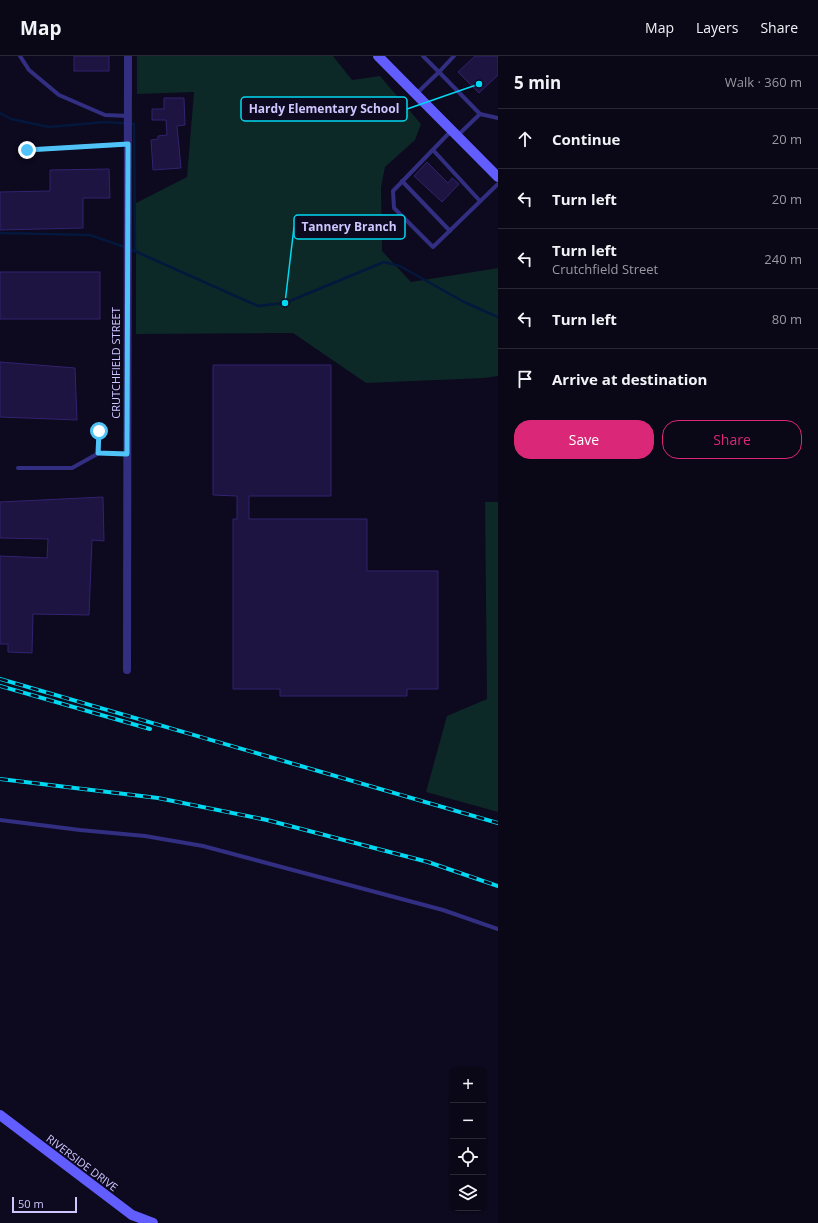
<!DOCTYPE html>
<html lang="en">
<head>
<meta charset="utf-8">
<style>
	body { margin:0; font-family:"Open Sans",sans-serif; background:#181523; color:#f1f3f6 }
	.controls { position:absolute; right:12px; bottom:12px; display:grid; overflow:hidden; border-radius:8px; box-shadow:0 1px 3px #0004 }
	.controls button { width:36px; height:36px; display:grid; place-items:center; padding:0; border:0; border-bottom:1px solid #2a2835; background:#0a0716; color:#f1f3f6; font:20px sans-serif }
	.scale { position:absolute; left:12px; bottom:10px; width:65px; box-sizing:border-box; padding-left:4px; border:2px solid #cdc6ff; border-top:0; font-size:11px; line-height:14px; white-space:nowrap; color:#cdc6ff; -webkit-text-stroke:3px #0d091e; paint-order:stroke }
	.stop { position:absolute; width:12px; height:12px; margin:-9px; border:3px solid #4fc3f7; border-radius:50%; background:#fff }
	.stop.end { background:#4fc3f7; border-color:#fff; box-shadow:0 1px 4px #0008 }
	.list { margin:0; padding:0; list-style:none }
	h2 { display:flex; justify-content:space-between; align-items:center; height:52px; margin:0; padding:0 16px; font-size:17px }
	h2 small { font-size:13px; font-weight:400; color:#9999a1 }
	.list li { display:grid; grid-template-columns:26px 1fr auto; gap:12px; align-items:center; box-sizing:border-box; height:60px; padding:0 16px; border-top:1px solid #2a2835 }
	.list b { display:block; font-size:15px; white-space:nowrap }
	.list p { margin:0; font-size:13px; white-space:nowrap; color:#9999a1 }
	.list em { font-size:13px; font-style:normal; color:#9999a1 }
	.actions { display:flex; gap:8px; padding:12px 16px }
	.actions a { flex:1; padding:9px 0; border:1px solid #db2777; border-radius:16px; text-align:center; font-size:14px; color:#db2777 }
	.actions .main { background:#db2777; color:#fff }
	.icon { flex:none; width:22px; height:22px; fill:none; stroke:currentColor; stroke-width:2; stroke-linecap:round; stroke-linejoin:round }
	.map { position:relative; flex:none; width:498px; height:1167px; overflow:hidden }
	header { display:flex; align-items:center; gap:24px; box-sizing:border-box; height:56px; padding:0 20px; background:#0a0716; border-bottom:1px solid #2a2835 }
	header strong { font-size:19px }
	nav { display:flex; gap:22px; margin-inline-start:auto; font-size:14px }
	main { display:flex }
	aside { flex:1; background:#0a0716 }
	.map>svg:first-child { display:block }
</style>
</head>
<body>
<header>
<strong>Map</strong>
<nav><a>Map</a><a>Layers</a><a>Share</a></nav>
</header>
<main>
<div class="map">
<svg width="498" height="1167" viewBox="0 0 498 1167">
	<rect width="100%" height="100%" fill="#0d091e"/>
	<g fill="#0c2827">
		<polygon points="137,0 333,0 352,24 380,20 421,68 415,84 385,111 381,131 382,195 411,226 498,212 498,320 484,322 366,327 293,277 136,278 136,147 187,121 194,36 137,38"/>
		<polygon points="485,446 498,446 498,756 426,736 447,660 487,643"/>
	</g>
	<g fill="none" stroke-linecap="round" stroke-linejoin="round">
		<g stroke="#04183d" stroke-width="2.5">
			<polyline points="0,57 11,63 49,71 105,66 134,68 135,196"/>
			<polyline points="0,177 90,179 125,191"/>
			<polyline points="130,193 258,250 285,247 384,206 400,210 464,246 498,261"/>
		</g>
	</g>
	<g fill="#1d1441" stroke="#32236f">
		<rect x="74" y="0" width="35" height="15"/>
		<polygon points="475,0 498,0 498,19 479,37 458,16"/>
		<polygon points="164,42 184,42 185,69 177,70 181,112 153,114 151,84 158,83 158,80 167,79 166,64 152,64 152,53 164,53"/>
		<polygon points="427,106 448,127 452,122 459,128 442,146 414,120"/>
		<polygon points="109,113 110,142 83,142 83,172 0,174 0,136 50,135 50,114"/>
		<rect x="0" y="216" width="100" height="47"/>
		<polygon points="0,306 75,312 77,364 0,361"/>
		<polygon points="213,309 331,309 331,440 249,440 249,463 367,463 367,515 438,515 438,633 407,633 407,640 280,640 280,633 233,633 233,463 237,463 237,440 213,439"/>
		<polygon points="103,441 104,485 92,484 89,559 33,558 32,597 8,596 8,588 0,588 0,500 47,502 48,483 0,482 0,446"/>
	</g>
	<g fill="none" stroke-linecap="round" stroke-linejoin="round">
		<g stroke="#322f82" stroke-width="4">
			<polyline points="20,0 29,14 59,39 105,59 128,60"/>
			<polyline points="454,0 439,16 480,58 498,62"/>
			<polyline points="416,38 439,16 423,0"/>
			<polyline points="451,75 393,135 394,152 433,191 498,128"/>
			<polyline points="457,80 480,58"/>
			<polyline points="27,94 128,88"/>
			<polyline points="433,94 480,145"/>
			<polyline points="402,125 450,175"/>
			<polyline points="99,375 99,397 127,398"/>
			<polyline points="18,412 72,412 99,397"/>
			<polyline points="0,764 80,774 145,780 203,790 443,854 498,873"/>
		</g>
		<polyline stroke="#322f82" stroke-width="8" points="127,614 128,0"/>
		<g stroke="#615dff" stroke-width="10">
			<polyline points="378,0 498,121"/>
			<polyline points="0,1059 132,1159 153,1167"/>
		</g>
		<g stroke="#00d9f1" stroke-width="4">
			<g id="rail">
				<polyline points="0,623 498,767"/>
				<polyline points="0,630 150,673"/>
				<polyline points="0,723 158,742 267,764 428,806 498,830"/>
			</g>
		</g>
		<use href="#rail" stroke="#0d091e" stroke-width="2.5" stroke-dasharray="8" stroke-linecap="butt"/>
	</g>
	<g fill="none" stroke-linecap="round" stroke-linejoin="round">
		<polyline stroke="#4fc3f7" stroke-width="5" points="27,94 128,88 127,398 98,397 99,375"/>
	</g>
	<g text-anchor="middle" stroke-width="3" stroke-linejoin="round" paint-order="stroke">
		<g font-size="11" fill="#cdc6ff" stroke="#0d091e">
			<text transform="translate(116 307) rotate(-90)" y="4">CRUTCHFIELD STREET</text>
			<text transform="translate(82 1107) rotate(37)" y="4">RIVERSIDE DRIVE</text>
		</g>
	</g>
	<path fill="none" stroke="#00d9f1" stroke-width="1.5" d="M479 28L407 53M285 247L294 171"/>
	<g fill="#00d9f1" stroke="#0d091e" stroke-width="1.5">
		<circle cx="479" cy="28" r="4"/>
		<circle cx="285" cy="247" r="4"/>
	</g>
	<g fill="#0d091e" stroke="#00d9f1" stroke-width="1.5">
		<rect x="241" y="41" width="166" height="24" rx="4"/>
		<rect x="294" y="159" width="111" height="24" rx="4"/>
	</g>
	<g font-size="12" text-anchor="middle" font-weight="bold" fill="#cdc6ff">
		<text x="324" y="57">Hardy Elementary School</text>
		<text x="349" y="175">Tannery Branch</text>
	</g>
</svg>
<div class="controls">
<button>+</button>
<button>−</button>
<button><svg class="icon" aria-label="locate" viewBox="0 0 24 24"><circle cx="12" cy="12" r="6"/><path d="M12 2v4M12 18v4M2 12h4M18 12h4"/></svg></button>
<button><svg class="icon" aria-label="layers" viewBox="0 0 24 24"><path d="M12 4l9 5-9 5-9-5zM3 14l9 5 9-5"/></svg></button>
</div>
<div class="scale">50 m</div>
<div class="stop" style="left:99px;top:375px"></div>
<div class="stop end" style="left:27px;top:94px"></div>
</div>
<aside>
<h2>5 min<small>Walk · 360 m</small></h2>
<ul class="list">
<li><svg class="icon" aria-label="ahead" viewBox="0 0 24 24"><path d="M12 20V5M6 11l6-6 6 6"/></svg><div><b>Continue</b></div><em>20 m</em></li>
<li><svg class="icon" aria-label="left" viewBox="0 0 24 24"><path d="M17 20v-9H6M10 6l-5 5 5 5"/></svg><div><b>Turn left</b></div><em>20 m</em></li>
<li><svg class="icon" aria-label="left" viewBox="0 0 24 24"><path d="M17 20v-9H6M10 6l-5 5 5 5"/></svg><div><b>Turn left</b><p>Crutchfield Street</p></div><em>240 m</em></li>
<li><svg class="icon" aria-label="left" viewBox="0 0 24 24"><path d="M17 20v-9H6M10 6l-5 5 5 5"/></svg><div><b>Turn left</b></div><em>80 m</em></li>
<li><svg class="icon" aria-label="arrive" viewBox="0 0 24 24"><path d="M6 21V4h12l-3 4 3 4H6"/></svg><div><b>Arrive at destination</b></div></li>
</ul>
<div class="actions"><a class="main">Save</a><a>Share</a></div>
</aside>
</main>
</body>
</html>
